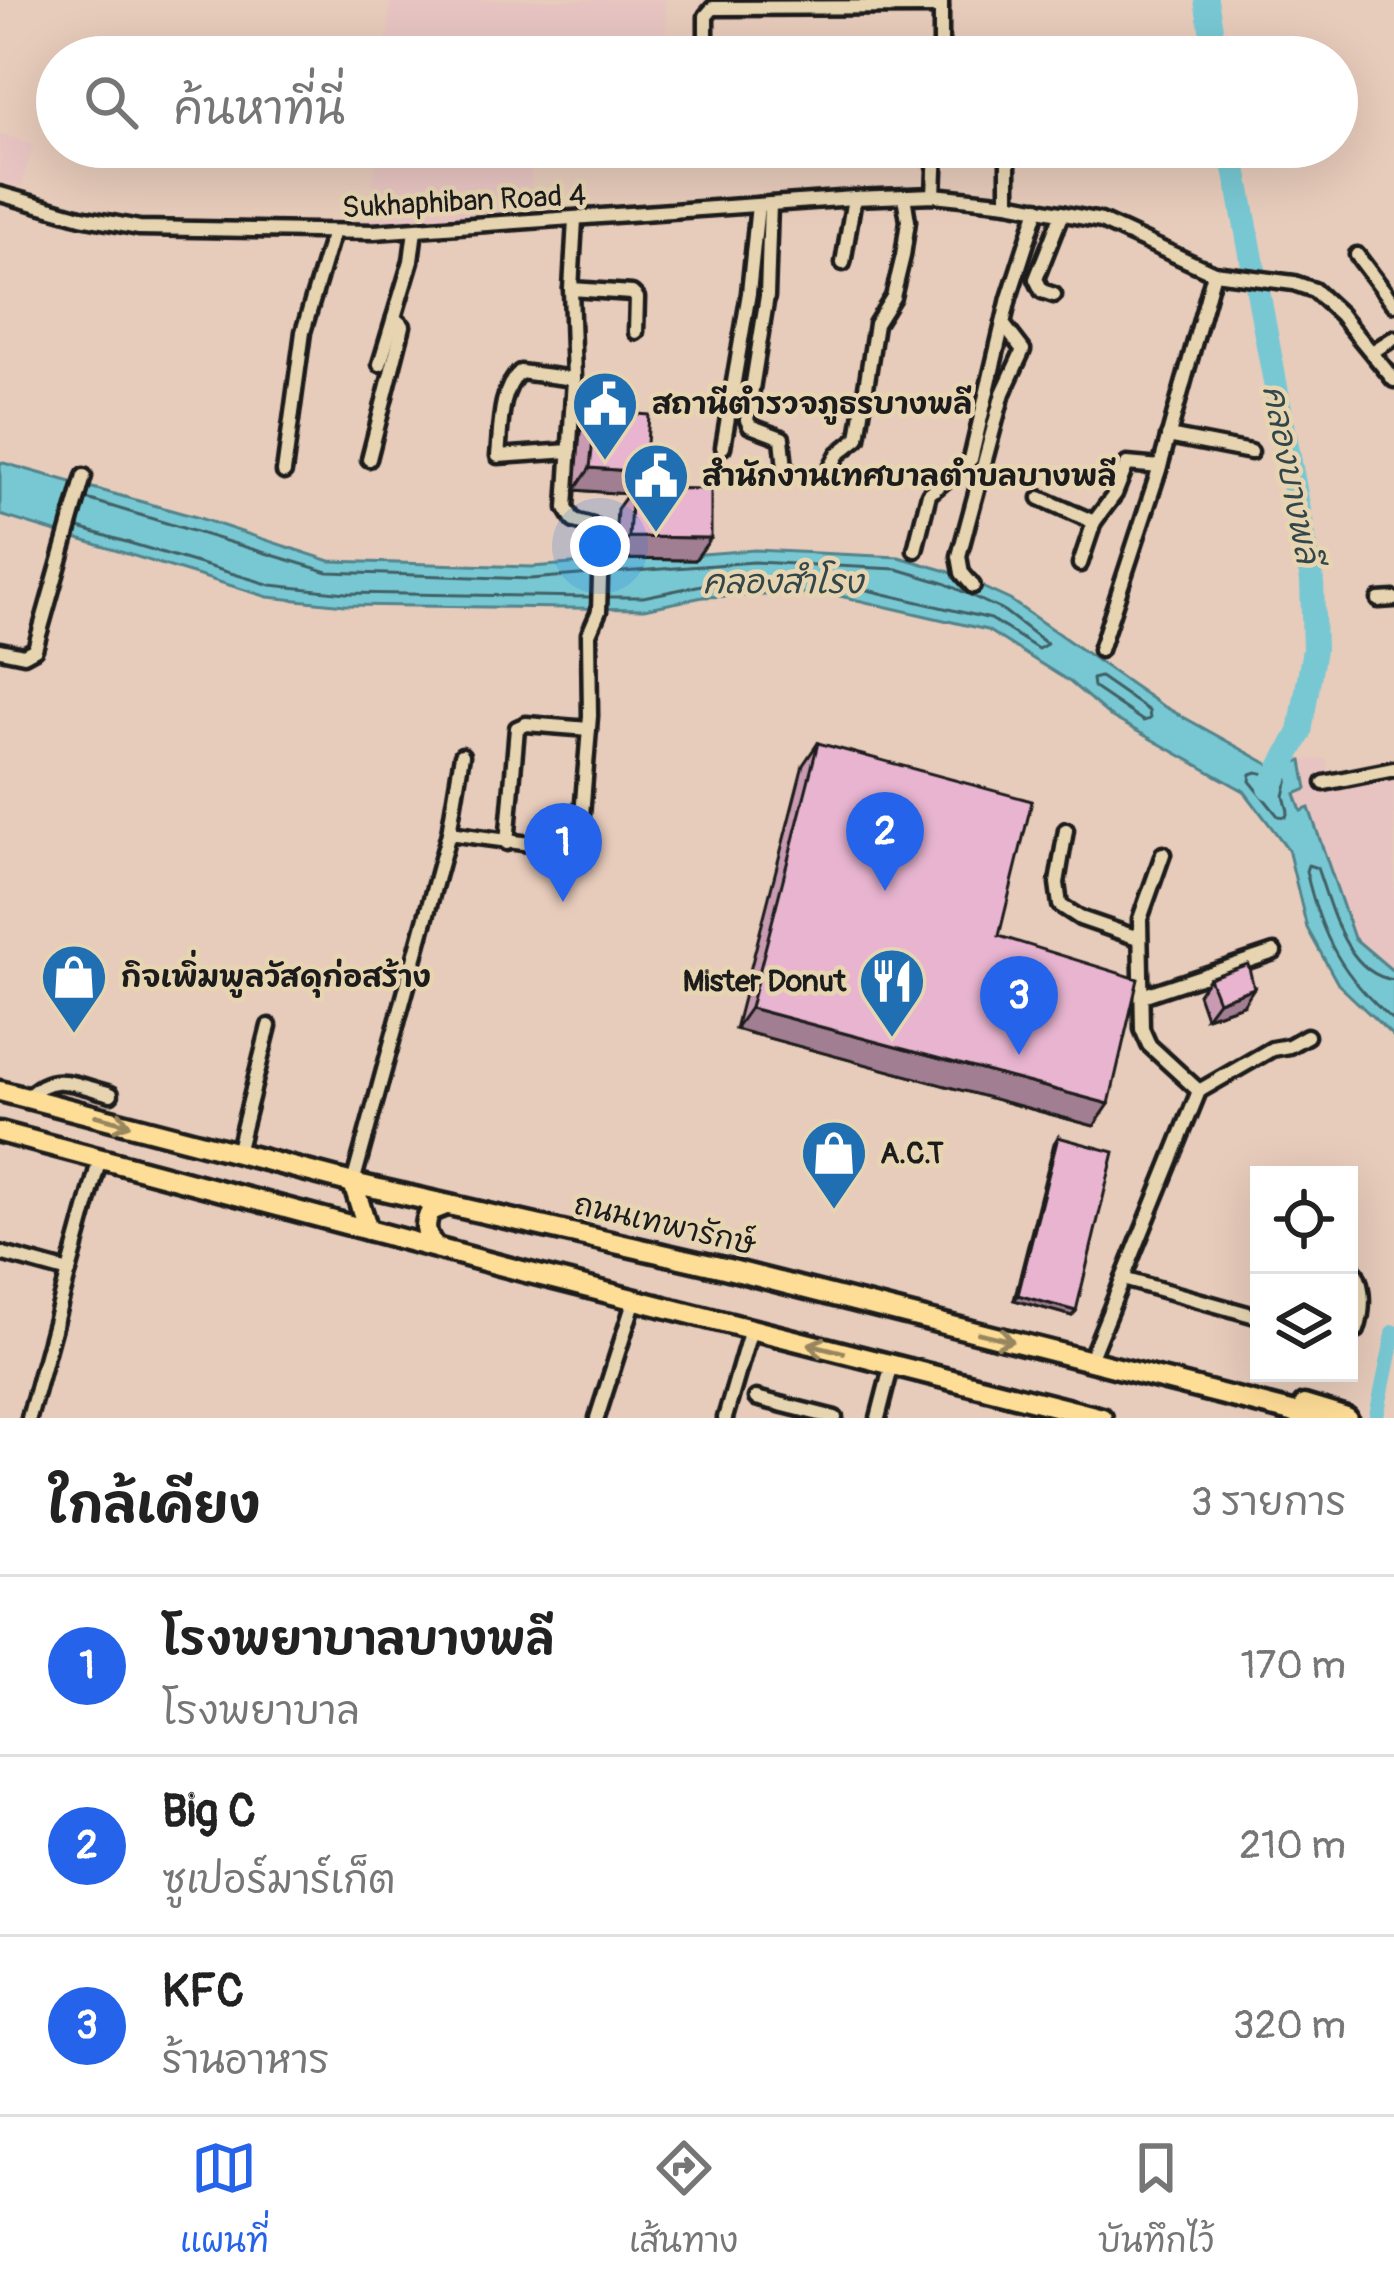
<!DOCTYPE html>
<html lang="th">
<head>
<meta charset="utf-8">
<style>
	body { margin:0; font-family:Pangolin,"Playpen Sans Thai",sans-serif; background:#f2f2f2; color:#222 }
	.controls { position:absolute; right:36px; bottom:36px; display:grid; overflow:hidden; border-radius:0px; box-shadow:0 12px 48px #0002 }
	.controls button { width:108px; height:108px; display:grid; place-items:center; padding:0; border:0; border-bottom:3px solid #e0e0e0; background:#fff; color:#222; font:60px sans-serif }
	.you { position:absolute; left:600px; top:546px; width:42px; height:42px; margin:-30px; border:9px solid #fff; border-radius:50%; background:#1a73e8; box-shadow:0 0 0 18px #1a73e833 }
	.badge { display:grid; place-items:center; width:78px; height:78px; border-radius:50%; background:#2563eb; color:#fff; font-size:39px; font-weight:700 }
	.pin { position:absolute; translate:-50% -99px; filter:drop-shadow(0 3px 6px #0008) }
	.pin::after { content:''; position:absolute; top:63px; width:42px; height:36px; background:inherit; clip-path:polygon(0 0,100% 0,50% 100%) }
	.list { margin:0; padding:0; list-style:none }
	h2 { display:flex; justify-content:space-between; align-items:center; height:156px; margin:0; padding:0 48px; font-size:51px }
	h2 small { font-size:39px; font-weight:400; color:#767676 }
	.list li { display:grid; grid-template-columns:78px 1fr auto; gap:36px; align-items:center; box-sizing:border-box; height:180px; padding:0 48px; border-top:3px solid #e0e0e0 }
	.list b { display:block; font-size:45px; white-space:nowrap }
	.list p { margin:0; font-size:39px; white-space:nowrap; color:#767676 }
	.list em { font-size:39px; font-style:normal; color:#767676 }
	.icon { flex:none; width:66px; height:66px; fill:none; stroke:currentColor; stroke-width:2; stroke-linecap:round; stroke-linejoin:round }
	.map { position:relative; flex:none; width:1394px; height:1418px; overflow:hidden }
	.search { position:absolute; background:#fff; box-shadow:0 12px 48px #0002; left:36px; right:36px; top:36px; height:132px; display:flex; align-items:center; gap:30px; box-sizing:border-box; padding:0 42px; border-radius:66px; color:#767676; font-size:45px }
	.sheet { height:696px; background:#fff }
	nav { display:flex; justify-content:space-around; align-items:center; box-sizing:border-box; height:168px; border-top:3px solid #e0e0e0; background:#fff; font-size:33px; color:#767676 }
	nav a { display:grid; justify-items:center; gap:6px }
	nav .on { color:#2563eb }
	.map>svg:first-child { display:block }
</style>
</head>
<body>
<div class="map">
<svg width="1394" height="1418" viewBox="0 0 1394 1418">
	<rect width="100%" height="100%" fill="#e7cbbb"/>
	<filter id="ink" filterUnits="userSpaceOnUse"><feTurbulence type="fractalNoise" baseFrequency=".00833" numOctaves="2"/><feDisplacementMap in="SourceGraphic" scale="24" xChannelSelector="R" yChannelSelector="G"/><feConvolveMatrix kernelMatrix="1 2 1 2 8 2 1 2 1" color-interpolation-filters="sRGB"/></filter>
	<g filter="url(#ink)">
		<g fill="#e7c4c1">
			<polygon points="391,0 665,0 667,57 385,57"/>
			<polygon points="0,133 33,145 21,187 0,181"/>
			<polygon points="377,147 531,147 531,218 370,222"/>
			<polygon points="1325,759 1330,776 1394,764 1394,972 1354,938 1310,808 1302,811 1295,794 1307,789 1302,761"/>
		</g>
		<polygon fill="#78c8d3" stroke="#53838a" stroke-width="3" points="0,462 196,517 330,561 532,567 755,550 899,557 947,571 1010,600 1158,703 1270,765 1302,761 1307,789 1295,794 1301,811 1309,808 1354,938 1394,972 1394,1037 1338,984 1307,928 1288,849 1244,791 1110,716 1070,682 987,630 827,593 703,597 644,609 345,605 268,597 0,515"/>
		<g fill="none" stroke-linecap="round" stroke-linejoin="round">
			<g stroke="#416165" stroke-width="3">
				<polyline points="87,499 328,572 531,579 591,574"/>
				<polyline points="79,528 271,585 346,593 590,597"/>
				<polyline points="608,597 643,597 702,585 829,581 991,619 1038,649 1047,644 1004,611 944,583 897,569 754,562 609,573"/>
				<polygon points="1100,677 1149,711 1150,719 1143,721 1093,687 1092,679"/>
				<polygon points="1257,772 1288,779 1284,796 1288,811 1286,817 1278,816 1250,781 1251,774"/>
				<path d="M1394,980C1345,974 1331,906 1317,868L1308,865L1306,871C1321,936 1342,977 1394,1021"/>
			</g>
			<polyline stroke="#78c8d3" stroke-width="15" points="1376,1418 1394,1332"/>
			<g stroke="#78c8d3" stroke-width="24">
				<polyline points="1206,0 1216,57"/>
				<polyline points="1231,147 1312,580 1314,649 1300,732 1270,788"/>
			</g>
			<g stroke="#1c1c1c" stroke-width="21">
				<g id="street">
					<polyline points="941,52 1113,57"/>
					<polyline points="706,56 706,16 713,8 941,7"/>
					<polyline points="941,57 941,1"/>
					<polyline points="0,194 81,217 139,228 374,232 854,198 934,195 1008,203 1101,221 1214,273 1294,283 1314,290 1340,314 1394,380"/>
					<polyline points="934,195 936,147"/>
					<polyline points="1008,203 1008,153"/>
					<polyline points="770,204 767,296 747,420 750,426 782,438 785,468"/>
					<polyline points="1357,255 1394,304"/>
					<polyline points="843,263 854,198"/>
					<polyline points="571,289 632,293 637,298 636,332"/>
					<polyline points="1054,295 1042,291 1036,279 1062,213"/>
					<polyline points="1372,352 1394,338"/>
					<polyline points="380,364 411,261 415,230"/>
					<polyline points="1168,436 1251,452"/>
					<polyline points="723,447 749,293 758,205"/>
					<path d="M570,451L498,456C501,428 499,391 520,372L574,379"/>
					<polyline points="369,459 403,326 394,318"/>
					<polyline points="831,467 838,454 858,438 876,324 893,297 903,256 908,221 904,196"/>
					<polyline points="284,472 303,332 333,232"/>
					<polyline points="1040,498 1094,522"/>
					<polyline points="915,550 929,494 971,459 1009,298 1038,208"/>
					<polyline points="1080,564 1094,522 1115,494 1127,464 1160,467"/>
					<polyline points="973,586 962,573 959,556 1003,393 1023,350 1003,324"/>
					<polyline points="1379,600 1394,599"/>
					<polyline points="0,650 24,655 35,649 84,476"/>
					<polyline points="1100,650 1160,467 1214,273"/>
					<polyline points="1324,783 1394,769"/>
					<polyline points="1066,830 1057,883 1060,905 1080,918 1138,938"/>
					<polyline points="449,833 574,850 580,840 590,716 589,634 599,611 601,546 596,527 574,521 566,508 574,379 571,289 575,220"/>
					<polyline points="507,843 517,728 526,724 589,729"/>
					<polyline points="1163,854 1140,919 1142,1029 1149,1045 1199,1091"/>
					<polyline points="1142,996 1274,952"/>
					<path d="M27,1098C54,1069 77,1086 111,1094"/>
					<polyline points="237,1153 269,1026"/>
					<polyline points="353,1183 449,833 462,755"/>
					<polyline points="0,1253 69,1272"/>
					<path d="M1349,1264C1365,1280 1364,1310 1357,1330L1349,1333"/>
					<polyline points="1123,1279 1259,1317"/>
					<polyline points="1090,1360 1199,1091 1272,1049 1289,1046 1307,1036"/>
					<polyline points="756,1398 835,1418"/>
					<polyline points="29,1418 100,1158"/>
					<polyline points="597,1418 635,1299"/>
					<polyline points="725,1418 751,1329"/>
					<polyline points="878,1418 892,1364"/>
				</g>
			</g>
			<g stroke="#1c1c1c" stroke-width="27">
				<g id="primary">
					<polyline points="0,1091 353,1183 724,1268 1315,1418"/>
					<polyline points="0,1132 522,1271 1102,1418"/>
					<polyline points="353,1183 368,1230"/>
					<path d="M435,1247C425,1235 423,1224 431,1211L446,1205"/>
					<polyline points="1304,1405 1347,1418"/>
				</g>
			</g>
			<use href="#street" stroke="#e7d5b2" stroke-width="12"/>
			<use href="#primary" stroke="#fedd96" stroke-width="18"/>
		</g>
		<g fill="#c89bb3" stroke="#1c1c1c" stroke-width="3">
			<polygon points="596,411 634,488 711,538 695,560 614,559 617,509 628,494 575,490 580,432"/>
			<polygon points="818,743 999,936 1109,1104 1094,1126 735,1029 803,765"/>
			<polygon points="1209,978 1243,1005 1206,1017 1198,994"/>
			<polygon points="1058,1137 1076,1311 1072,1316 1014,1300 1054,1143"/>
		</g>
		<g fill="#a27e92" stroke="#1c1c1c" stroke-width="3">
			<polygon points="590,468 645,472 628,494 575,490"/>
			<polygon points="629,537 711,538 695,560 614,559"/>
			<polygon points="1254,988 1243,1005 1206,1017 1218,1001"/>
			<polygon points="750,1008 1109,1104 1094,1126 735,1029"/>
			<polygon points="1018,1295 1076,1311 1072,1316 1014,1300"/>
		</g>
		<g fill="#e8b4d0" stroke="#1c1c1c" stroke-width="3">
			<polygon points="596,411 649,415 645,472 590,468"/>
			<polygon points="632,488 711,489 711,538 629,537"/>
			<polygon points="818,743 1032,801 999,936 1138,979 1109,1104 750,1008"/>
			<polygon points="1248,964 1254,988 1218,1001 1209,978"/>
			<polygon points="1058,1137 1114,1152 1076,1311 1018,1295"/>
		</g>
		<defs><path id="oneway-shaft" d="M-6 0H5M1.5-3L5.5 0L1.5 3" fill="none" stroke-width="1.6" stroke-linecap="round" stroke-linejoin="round" transform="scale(3)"/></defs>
		<g stroke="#98865f">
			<use href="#oneway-shaft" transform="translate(113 1120) rotate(15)"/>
			<use href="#oneway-shaft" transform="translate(996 1337) rotate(13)"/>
			<use href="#oneway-shaft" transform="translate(826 1348) rotate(-166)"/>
		</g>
	</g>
	<defs>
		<g id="civic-pin" transform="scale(3.45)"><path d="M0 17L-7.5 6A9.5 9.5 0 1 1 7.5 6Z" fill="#1f6fb2" stroke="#e7d5b2"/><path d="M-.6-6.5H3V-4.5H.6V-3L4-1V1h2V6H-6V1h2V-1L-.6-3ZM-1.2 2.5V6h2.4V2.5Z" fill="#fff"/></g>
		<g id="shop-pin" transform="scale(3.45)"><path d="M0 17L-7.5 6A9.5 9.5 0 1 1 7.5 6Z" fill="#1f6fb2" stroke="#e7d5b2"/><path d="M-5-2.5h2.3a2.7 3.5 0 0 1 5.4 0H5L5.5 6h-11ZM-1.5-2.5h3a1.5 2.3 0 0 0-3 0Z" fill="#fff"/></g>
		<g id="restaurant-pin" transform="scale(3.45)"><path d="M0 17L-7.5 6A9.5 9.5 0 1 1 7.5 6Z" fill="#1f6fb2" stroke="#e7d5b2"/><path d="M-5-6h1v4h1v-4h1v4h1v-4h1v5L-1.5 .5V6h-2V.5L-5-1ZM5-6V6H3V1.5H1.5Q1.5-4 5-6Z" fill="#fff"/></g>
	</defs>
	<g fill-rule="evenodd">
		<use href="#civic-pin" x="605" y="404"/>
		<use href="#civic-pin" x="656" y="476"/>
		<use href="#shop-pin" x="74" y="977"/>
		<use href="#restaurant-pin" x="892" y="981"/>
		<use href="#shop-pin" x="834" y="1153"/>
	</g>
	<g text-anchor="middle" stroke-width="9" stroke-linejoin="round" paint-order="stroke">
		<g font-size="30" fill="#1c1c1c" stroke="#e7d5b2">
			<text transform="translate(464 201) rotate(-3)" y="10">Sukhaphiban Road 4</text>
			<text transform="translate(665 1224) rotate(13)" y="10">ถนนเทพารักษ์</text>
		</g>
		<g font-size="30" font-weight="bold" fill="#1c1c1c" stroke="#e7d5b2" text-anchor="start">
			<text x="652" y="414">สถานีตำรวจภูธรบางพลี</text>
			<text x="702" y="486">สำนักงานเทศบาลตำบลบางพลี</text>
			<text x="121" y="987">กิจเพิ่มพูลวัสดุก่อสร้าง</text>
			<text x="846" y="991" text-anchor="end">Mister Donut</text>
			<text x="880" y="1163">A.C.T</text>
		</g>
		<g font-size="33" font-style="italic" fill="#33474a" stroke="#e7d5b2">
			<text transform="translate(1292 474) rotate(79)" y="12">คลองบางพลี</text>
			<text x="783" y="593">คลองสำโรง</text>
		</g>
	</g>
</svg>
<div class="controls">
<button><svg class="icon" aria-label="locate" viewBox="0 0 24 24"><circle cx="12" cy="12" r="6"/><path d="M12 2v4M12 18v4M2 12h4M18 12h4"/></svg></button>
<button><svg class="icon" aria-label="layers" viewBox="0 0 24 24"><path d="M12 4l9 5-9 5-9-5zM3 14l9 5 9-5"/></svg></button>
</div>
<div class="you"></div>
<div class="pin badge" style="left:563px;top:902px">1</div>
<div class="pin badge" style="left:885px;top:891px">2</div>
<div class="pin badge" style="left:1019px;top:1055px">3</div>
<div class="search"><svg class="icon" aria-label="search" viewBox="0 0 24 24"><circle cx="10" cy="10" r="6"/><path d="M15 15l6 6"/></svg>ค้นหาที่นี่</div>
</div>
<section class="sheet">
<h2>ใกล้เคียง<small>3 รายการ</small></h2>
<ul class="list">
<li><span class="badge">1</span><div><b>โรงพยาบาลบางพลี</b><p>โรงพยาบาล</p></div><em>170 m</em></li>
<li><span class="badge">2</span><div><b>Big C</b><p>ซูเปอร์มาร์เก็ต</p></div><em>210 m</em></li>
<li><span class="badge">3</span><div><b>KFC</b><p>ร้านอาหาร</p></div><em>320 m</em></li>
</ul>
</section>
<nav>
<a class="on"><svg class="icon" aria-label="map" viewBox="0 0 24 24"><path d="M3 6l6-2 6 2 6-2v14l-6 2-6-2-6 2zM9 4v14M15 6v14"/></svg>แผนที่</a>
<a><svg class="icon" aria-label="directions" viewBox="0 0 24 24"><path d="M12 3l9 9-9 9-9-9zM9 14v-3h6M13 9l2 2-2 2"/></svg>เส้นทาง</a>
<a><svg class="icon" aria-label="saved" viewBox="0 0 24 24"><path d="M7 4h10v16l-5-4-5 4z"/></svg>บันทึกไว้</a>
</nav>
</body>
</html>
